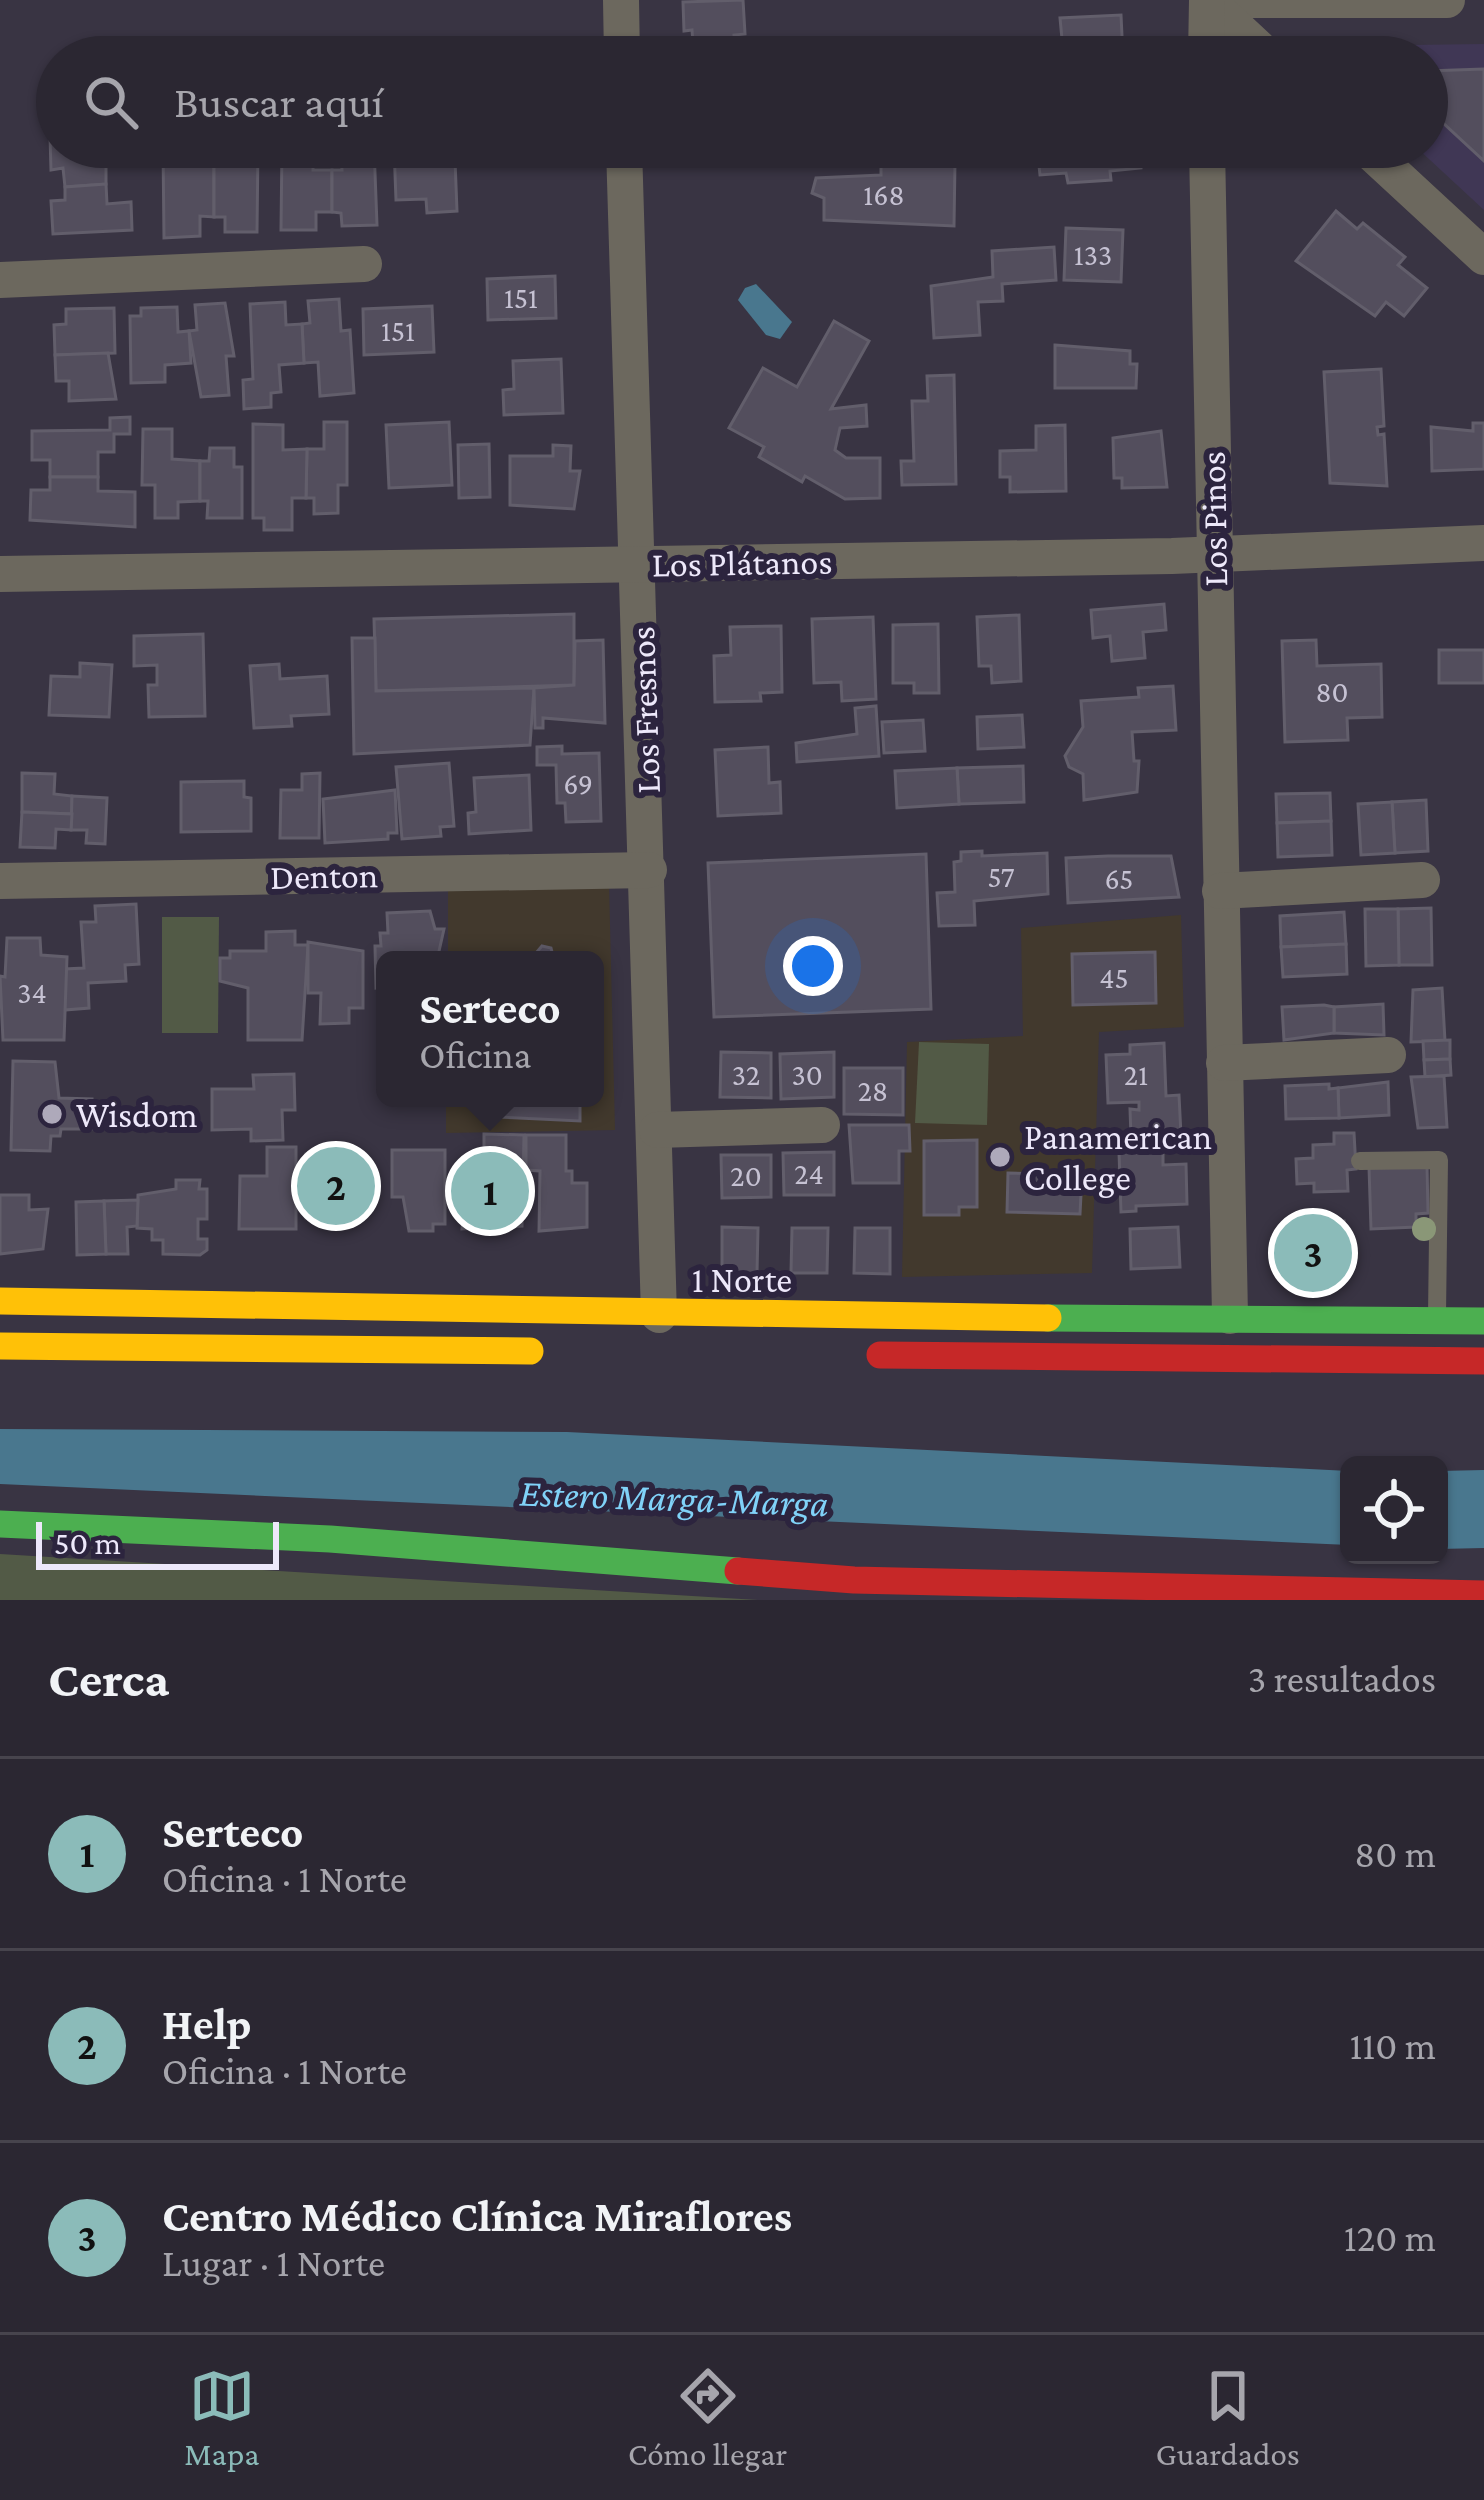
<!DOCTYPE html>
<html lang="es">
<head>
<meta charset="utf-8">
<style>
	body { margin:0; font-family:"Crimson Pro",serif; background:#332f3a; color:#f1f3f6 }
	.controls { position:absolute; right:36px; bottom:36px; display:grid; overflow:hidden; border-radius:18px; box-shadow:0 3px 9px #0004 }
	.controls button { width:108px; height:108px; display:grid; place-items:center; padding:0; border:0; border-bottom:3px solid #47444d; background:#2b2732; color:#f1f3f6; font:60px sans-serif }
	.scale { position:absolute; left:36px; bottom:30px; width:243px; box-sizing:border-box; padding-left:12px; border:6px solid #ede8fa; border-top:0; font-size:33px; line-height:42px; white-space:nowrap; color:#ede8fa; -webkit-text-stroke:9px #2c243e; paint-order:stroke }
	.you { position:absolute; left:813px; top:966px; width:42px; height:42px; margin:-30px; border:9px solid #fff; border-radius:50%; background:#1a73e8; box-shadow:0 0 0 18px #1a73e833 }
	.badge { display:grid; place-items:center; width:78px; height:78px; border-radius:50%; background:#8bbbb9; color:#111; font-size:39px; font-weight:700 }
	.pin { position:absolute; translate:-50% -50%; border:6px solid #fff; box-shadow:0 3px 12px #0006 }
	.popup { position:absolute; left:376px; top:951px; width:228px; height:156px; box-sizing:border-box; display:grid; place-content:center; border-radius:18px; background:#2b2732; filter:drop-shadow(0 3px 9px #0005); font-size:39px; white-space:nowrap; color:#a6a5ac }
	.popup b { font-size:45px; color:#f1f3f6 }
	.popup::after { content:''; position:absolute; left:50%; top:100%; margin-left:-24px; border:24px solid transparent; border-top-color:#2b2732 }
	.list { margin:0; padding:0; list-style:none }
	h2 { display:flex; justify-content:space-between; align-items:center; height:156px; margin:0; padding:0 48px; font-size:51px }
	h2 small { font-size:39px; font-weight:400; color:#a6a5ac }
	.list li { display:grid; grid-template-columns:78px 1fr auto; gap:36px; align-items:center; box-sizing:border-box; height:192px; padding:0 48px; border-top:3px solid #47444d }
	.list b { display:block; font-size:45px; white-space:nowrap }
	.list p { margin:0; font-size:39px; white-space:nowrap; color:#a6a5ac }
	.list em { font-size:39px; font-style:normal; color:#a6a5ac }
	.icon { flex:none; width:66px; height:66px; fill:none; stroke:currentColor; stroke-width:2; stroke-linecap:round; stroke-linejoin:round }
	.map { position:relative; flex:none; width:1484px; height:1600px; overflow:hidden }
	.search { position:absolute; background:#2b2732; box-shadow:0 3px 9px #0004; left:36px; right:36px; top:36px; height:132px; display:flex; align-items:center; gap:30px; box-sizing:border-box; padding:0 42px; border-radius:66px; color:#a6a5ac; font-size:45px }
	.sheet { height:732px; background:#2b2732 }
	nav { display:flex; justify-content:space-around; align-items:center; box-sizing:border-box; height:168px; border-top:3px solid #47444d; background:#2b2732; font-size:33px; color:#a6a5ac }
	nav a { display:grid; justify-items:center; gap:6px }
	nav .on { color:#8bbbb9 }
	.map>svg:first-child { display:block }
</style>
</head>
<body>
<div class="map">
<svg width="1484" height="1600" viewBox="0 0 1484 1600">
	<rect width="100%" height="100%" fill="#393443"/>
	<polygon fill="#403755" points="1484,44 1484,210 1416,147 1427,147 1427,57 1331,57 1333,46"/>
	<g fill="#42392d">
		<polygon points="609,883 615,1130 446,1133 446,1098 595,1098 595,960 448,960 448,888"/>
		<polygon points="1181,915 1184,1027 1099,1032 1092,1273 902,1277 907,1042 1023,1036 1021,928"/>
	</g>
	<g fill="#525a46">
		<polygon points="162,917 219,917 218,1033 162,1033"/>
		<polygon points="919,1042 989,1044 987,1125 915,1123"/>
		<polygon points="0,1554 758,1600 0,1600"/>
	</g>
	<g fill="#49778e">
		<polygon points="756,284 792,322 780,339 766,335 738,300 745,288"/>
		<polygon points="0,1429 567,1432 1349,1471 1349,1545 0,1484"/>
		<polygon points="1484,1470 1484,1548 1439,1549 1439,1471"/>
	</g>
	<g fill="#534e5d" stroke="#625e6b" stroke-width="3">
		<polygon points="743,0 745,34 734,35 735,57 694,57 692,30 684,31 683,2"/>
		<polygon points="1121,15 1123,57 1041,57 1041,41 1062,39 1060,18"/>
		<polygon points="854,46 855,57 796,57 795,49"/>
		<polygon points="1484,69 1484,161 1427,108 1427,71"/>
		<polygon points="50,136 57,136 57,147 129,147 130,161 106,163 106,184 65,187 63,168 51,170"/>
		<polygon points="163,147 192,147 192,166 214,166 214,217 200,216 200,236 164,238"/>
		<polygon points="228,147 258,147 257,232 225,232 225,217 214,217 214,166 227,165"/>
		<polygon points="282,147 313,147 313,170 332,170 332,212 316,212 316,230 281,230"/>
		<polygon points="341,147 374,147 377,225 342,226 341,213 332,212 332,170 342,170"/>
		<polygon points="394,147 425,147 425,162 455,160 457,211 427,213 426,199 396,200"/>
		<polygon points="689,147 742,147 742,157 690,165"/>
		<polygon points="1037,147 1140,147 1141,168 1110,171 1111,180 1068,183 1066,173 1040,175"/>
		<polygon points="881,162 955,162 954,226 824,220 824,198 812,193 816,178 881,175"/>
		<polygon points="106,184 107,204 131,202 132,230 53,234 51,201 65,200 65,187"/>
		<polygon points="1336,211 1357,229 1363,223 1405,257 1398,265 1427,288 1404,316 1386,302 1375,316 1296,261"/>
		<polygon points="1066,228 1123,230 1121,282 1064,280"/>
		<polygon points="1054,247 1056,280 1002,284 1003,301 978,302 980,335 934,338 931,286 993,277 992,251"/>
		<polygon points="555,276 556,318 488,320 487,279"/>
		<polygon points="339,299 341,331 350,330 354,393 320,396 318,362 304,363 302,324 310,323 308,301"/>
		<polygon points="285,302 286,325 302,324 304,363 279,365 281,392 271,393 271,407 244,409 243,380 253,379 250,304"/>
		<polygon points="225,303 234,356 226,356 229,395 201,397 189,331 197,330 195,305"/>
		<polygon points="432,306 434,352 364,355 363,309"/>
		<polygon points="177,307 178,332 189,331 191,363 165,365 165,382 131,383 130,316 141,316 141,308"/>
		<polygon points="114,308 115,353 55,355 54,325 66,324 66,309"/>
		<polygon points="834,321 869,341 831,409 866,405 867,426 840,428 835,450 846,458 880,458 880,498 845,499 805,476 802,482 759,457 764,447 729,428 763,368 797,387"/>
		<polygon points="1055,345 1130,351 1130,364 1137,364 1136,388 1055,388"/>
		<polygon points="108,353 116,399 69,401 69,381 56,381 55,355"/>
		<polygon points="561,359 563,413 504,415 503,390 514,389 513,361"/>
		<polygon points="1381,369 1384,426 1377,427 1378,435 1384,434 1387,486 1330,483 1324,372"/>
		<polygon points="954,375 956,484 902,485 901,461 914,461 912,401 928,401 927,376"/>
		<polygon points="130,417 130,434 114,434 114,452 98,452 98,477 50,477 50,460 32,460 32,431 110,430 110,418"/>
		<polygon points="324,422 347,422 347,485 338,485 338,513 314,514 314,498 306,498 307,449 324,449"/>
		<polygon points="449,422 452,485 389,488 386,425"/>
		<polygon points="1473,423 1484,423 1484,469 1432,471 1431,427 1473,431"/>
		<polygon points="253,424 283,425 283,450 307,449 306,498 292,498 292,530 264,530 264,518 253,518"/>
		<polygon points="1065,425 1066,491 1010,492 1010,477 1000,477 1000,451 1036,450 1036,426"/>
		<polygon points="143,429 172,429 172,459 200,461 200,501 178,502 178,518 155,518 155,485 142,485"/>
		<polygon points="1161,431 1167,487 1122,488 1122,478 1114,478 1113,438"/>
		<polygon points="489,444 490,497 459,498 458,445"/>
		<polygon points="553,445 571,446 570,471 580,471 574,509 510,505 510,456 553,456"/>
		<polygon points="210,448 234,448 234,467 242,467 242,518 207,518 208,501 200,501 200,461 209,461"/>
		<polygon points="50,477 98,477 98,491 135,492 135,527 30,520 31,490 50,490"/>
		<polygon points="1164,604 1166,630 1143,632 1145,658 1112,661 1110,636 1093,638 1091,610"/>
		<polygon points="574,614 574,685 376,691 374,619"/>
		<polygon points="1019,615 1021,681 992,683 991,666 979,666 977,617"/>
		<polygon points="873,617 876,699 842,701 841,682 814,683 812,619"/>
		<polygon points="938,624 939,693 914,693 914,683 893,683 893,625"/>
		<polygon points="781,626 782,692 760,693 761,701 715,702 714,656 731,655 730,627"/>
		<polygon points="203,634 205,716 149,717 148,685 157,685 157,665 134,666 134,636"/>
		<polygon points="352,638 375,638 376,691 534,688 530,745 354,754"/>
		<polygon points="603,640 605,723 543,718 543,728 535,728 534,688 574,685 575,641"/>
		<polygon points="1316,640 1317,666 1381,664 1382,717 1347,718 1348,740 1285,742 1282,641"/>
		<rect x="1439" y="650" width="45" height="33"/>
		<polygon points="80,663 112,665 109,717 49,715 51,676 80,677"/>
		<polygon points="279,664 280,679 327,676 329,714 291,716 292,726 254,728 250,666"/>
		<polygon points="1173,686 1176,730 1132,732 1134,761 1139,761 1137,792 1084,800 1083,774 1069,767 1065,756 1083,727 1081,701 1139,697 1138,688"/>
		<polygon points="876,706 879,756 797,762 796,743 857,734 855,708"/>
		<polygon points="1022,715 1024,747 978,749 977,717"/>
		<polygon points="923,720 925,751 884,753 882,722"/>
		<polygon points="562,746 562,754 599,753 601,821 566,822 565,803 557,803 556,765 537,765 537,747"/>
		<polygon points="768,747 769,783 780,782 781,813 718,816 715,750"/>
		<polygon points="449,763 454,826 440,827 441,836 402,839 396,767"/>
		<polygon points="1023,766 1024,802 959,804 957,768"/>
		<polygon points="957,768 959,804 897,808 895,771"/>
		<polygon points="22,773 55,774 54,794 72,796 72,814 22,812"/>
		<polygon points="320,773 319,838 280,838 281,790 302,790 302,774"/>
		<polygon points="529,775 531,830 469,834 468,813 476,812 474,778"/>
		<polygon points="244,781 244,797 251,798 251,831 181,832 181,782"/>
		<polygon points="395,790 397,833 388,833 388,839 325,843 323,799"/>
		<polygon points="1330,793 1331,821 1277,823 1276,794"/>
		<polygon points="72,796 107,798 105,844 86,843 87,830 71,830"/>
		<polygon points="1426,800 1428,851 1395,853 1392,802"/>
		<polygon points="1392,802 1395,853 1361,855 1358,804"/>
		<polygon points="22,812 72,814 71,830 56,829 55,848 20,847"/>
		<polygon points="1331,821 1332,855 1278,857 1277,823"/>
		<polygon points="982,851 982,856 1047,853 1048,894 974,901 975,925 939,926 937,893 955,892 954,862 961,861 961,852"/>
		<polygon points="926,854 931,1009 714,1017 708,863"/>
		<polygon points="1108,856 1171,856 1179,897 1068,903 1066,858"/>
		<polygon points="136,904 139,964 125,965 126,981 88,983 89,1008 64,1010 65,969 84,968 81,922 96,922 95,906"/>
		<polygon points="1431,908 1432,965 1399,965 1398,909"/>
		<polygon points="1365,909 1398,909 1399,965 1366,966"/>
		<polygon points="430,911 435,929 444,929 437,960 385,960 385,987 376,988 375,946 381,946 380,933 388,933 387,913"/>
		<polygon points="1344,912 1346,944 1281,947 1280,916"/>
		<polygon points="295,931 295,945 308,945 302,1040 248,1040 248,988 220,981 220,958 230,958 230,951 266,951 266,932"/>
		<polygon points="7,938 40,938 41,955 67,957 64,1040 3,1040 0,976 5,977"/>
		<polygon points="308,942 363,951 363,1008 349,1008 349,1023 320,1024 321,993 308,993"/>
		<polygon points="1346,944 1347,974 1283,977 1281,947"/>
		<polygon points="542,946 551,948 554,960 497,960 497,953 536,953"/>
		<polygon points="1155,952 1156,1003 1073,1005 1072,954"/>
		<polygon points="1442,988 1445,1041 1411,1042 1413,990"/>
		<polygon points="1383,1004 1384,1035 1334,1033 1334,1007"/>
		<polygon points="1324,1005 1334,1007 1334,1033 1284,1040 1282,1007"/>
		<polygon points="1450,1040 1450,1059 1424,1060 1423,1041"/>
		<polygon points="1164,1043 1166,1096 1179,1095 1181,1135 1131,1137 1130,1109 1139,1110 1139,1102 1108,1103 1106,1055 1130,1054 1130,1045"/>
		<polygon points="721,1052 771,1053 771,1098 720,1097"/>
		<polygon points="834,1052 834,1097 781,1099 780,1054"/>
		<polygon points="1450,1059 1451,1075 1425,1077 1424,1060"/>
		<polygon points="13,1061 55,1062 59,1098 92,1099 91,1129 61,1129 60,1136 51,1136 50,1151 11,1150"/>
		<polygon points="844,1068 903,1068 903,1115 844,1114"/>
		<polygon points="294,1074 295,1110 282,1110 283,1140 251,1141 251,1129 212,1130 212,1089 254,1089 253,1075"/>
		<polygon points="1444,1076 1447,1127 1418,1128 1411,1077"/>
		<polygon points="1388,1082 1389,1115 1339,1118 1338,1088"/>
		<polygon points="1329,1084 1329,1089 1338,1088 1339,1118 1286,1119 1285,1086"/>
		<polygon points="498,1098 580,1098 580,1121 498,1117"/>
		<polygon points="849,1125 909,1125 910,1151 899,1151 899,1183 853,1183"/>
		<polygon points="1334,1133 1354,1133 1356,1169 1347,1170 1348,1191 1314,1192 1314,1183 1297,1184 1296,1159 1313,1158 1313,1145 1334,1144"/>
		<polygon points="484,1134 524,1135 522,1226 462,1229 463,1215 457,1215 458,1166 484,1166"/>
		<polygon points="526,1135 566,1135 566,1171 572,1171 572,1183 587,1183 587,1227 539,1231 540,1171 526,1170"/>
		<polygon points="977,1140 977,1207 959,1207 959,1215 924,1215 924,1141"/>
		<polygon points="267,1147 296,1147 296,1229 239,1229 240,1176 267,1176"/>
		<polygon points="392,1150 445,1150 445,1224 433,1224 433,1231 409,1231 403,1197 392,1197"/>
		<polygon points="1163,1151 1163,1165 1186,1164 1187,1204 1136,1206 1136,1211 1121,1212 1119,1152"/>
		<polygon points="834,1152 834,1195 784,1195 783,1153"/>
		<polygon points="306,1154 365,1154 365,1217 306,1218"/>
		<polygon points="721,1155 771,1155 771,1197 722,1198"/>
		<polygon points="1427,1165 1428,1213 1416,1214 1416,1227 1371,1229 1369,1167"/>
		<polygon points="1008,1173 1082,1175 1080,1214 1007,1212"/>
		<polygon points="176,1180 200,1180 199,1189 207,1189 207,1219 198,1219 198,1239 207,1239 207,1250 200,1255 163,1254 163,1240 152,1240 152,1229 137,1228 138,1195 176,1189"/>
		<polygon points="0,1195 29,1195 29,1210 48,1209 43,1249 0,1254"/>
		<polygon points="138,1200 137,1226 127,1227 128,1254 106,1254 104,1201"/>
		<polygon points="104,1201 106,1254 77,1255 76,1202"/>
		<polygon points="1344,1221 1344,1243 1331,1243 1332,1264 1294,1265 1292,1223"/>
		<polygon points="722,1227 758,1228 757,1273 722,1273"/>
		<polygon points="1178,1227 1180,1267 1131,1269 1130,1229"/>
		<polygon points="792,1228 828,1228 827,1273 791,1273"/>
		<polygon points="855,1228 890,1228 890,1274 854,1273"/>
	</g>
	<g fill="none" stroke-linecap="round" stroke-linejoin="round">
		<polyline stroke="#6c685e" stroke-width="18" points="1360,1161 1439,1160 1437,1315"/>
		<g stroke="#6c685e" stroke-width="36">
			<polyline points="621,0 622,57"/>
			<polyline points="1207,0 1447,0"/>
			<polyline points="1207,0 1268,57"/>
			<polyline points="1206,57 1207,0"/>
			<polyline points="624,147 659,1315"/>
			<polyline points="1207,147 1230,1316"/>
			<polyline points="1365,147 1484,257"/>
			<polyline points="0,280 364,264"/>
			<polyline points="0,574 1172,556 1484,543"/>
			<polyline points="0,881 649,870"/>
			<polyline points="1220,891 1422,880"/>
			<polyline points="1224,1063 1388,1055"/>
			<polyline points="657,1130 822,1125"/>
		</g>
		<g stroke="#4caf50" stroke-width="27">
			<polyline points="1048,1318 1484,1321"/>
			<polyline points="0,1524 330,1539 738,1571"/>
		</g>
		<g stroke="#ffc107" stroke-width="27">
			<polyline points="0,1301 1048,1318"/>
			<polyline points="0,1346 530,1351"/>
		</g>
		<g stroke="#c62828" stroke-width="27">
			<polyline points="880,1355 1484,1361"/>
			<polyline points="738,1571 854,1580 1484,1594"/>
		</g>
	</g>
	<circle fill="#8a9777" cx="1424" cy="1229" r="12"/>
	<g fill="#aea9ba" stroke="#2c243e" stroke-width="4.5">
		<circle cx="52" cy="1114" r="12"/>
		<circle cx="1000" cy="1157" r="12"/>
	</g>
	<g text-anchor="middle" stroke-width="12" stroke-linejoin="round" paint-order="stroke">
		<g font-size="30" fill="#c6c2d3">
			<text x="884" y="205">168</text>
			<text x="1093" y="265">133</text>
			<text x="521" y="308">151</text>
			<text x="398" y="341">151</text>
			<text x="1332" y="702">80</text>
			<text x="578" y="794">69</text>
			<text x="1001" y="887">57</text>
			<text x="1119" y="889">65</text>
			<text x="1114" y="988">45</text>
			<text x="32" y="1003">34</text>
			<text x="746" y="1085">32</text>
			<text x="807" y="1085">30</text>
			<text x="1136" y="1085">21</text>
			<text x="873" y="1101">28</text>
			<text x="809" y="1184">24</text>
			<text x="746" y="1186">20</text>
		</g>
		<g font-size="36" fill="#ede8fa" stroke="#2c243e">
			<text transform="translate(1213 519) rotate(-91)" y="13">Los Pinos</text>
			<text transform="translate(742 562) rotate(-1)" y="13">Los Plátanos</text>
			<text transform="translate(644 710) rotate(-92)" y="13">Los Fresnos</text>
			<text transform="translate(324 875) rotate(-1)" y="13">Denton</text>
			<text x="742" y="1292">1 Norte</text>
		</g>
		<g font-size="36" fill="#ede8fa" stroke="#2c243e" text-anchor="start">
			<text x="76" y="1127">Wisdom</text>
			<text x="1024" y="1149">Panamerican<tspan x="1024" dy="41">College</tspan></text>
		</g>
		<g font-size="39" font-style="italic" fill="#80d2f8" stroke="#2c243e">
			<text transform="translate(674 1497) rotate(2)" y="14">Estero Marga-Marga</text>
		</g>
	</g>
</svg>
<div class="controls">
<button><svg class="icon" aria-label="locate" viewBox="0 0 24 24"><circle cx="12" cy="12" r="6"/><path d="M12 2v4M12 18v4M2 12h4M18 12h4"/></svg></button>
</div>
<div class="scale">50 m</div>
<div class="you"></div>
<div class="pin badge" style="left:490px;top:1191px">1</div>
<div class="popup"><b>Serteco</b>Oficina</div>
<div class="pin badge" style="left:336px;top:1186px">2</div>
<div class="pin badge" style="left:1313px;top:1253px">3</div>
<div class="search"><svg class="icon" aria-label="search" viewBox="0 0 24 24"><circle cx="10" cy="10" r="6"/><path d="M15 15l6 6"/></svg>Buscar aquí</div>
</div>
<section class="sheet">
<h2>Cerca<small>3 resultados</small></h2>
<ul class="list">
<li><span class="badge">1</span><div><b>Serteco</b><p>Oficina · 1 Norte</p></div><em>80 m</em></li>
<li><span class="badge">2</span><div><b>Help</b><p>Oficina · 1 Norte</p></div><em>110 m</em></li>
<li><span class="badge">3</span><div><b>Centro Médico Clínica Miraflores</b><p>Lugar · 1 Norte</p></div><em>120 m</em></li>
</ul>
</section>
<nav>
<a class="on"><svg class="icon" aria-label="map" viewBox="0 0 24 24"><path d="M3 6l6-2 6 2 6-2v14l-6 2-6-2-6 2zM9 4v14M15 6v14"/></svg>Mapa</a>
<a><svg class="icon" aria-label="directions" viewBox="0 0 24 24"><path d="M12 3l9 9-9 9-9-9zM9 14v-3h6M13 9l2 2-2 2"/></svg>Cómo llegar</a>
<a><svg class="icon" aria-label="saved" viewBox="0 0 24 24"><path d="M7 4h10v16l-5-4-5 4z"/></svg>Guardados</a>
</nav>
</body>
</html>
